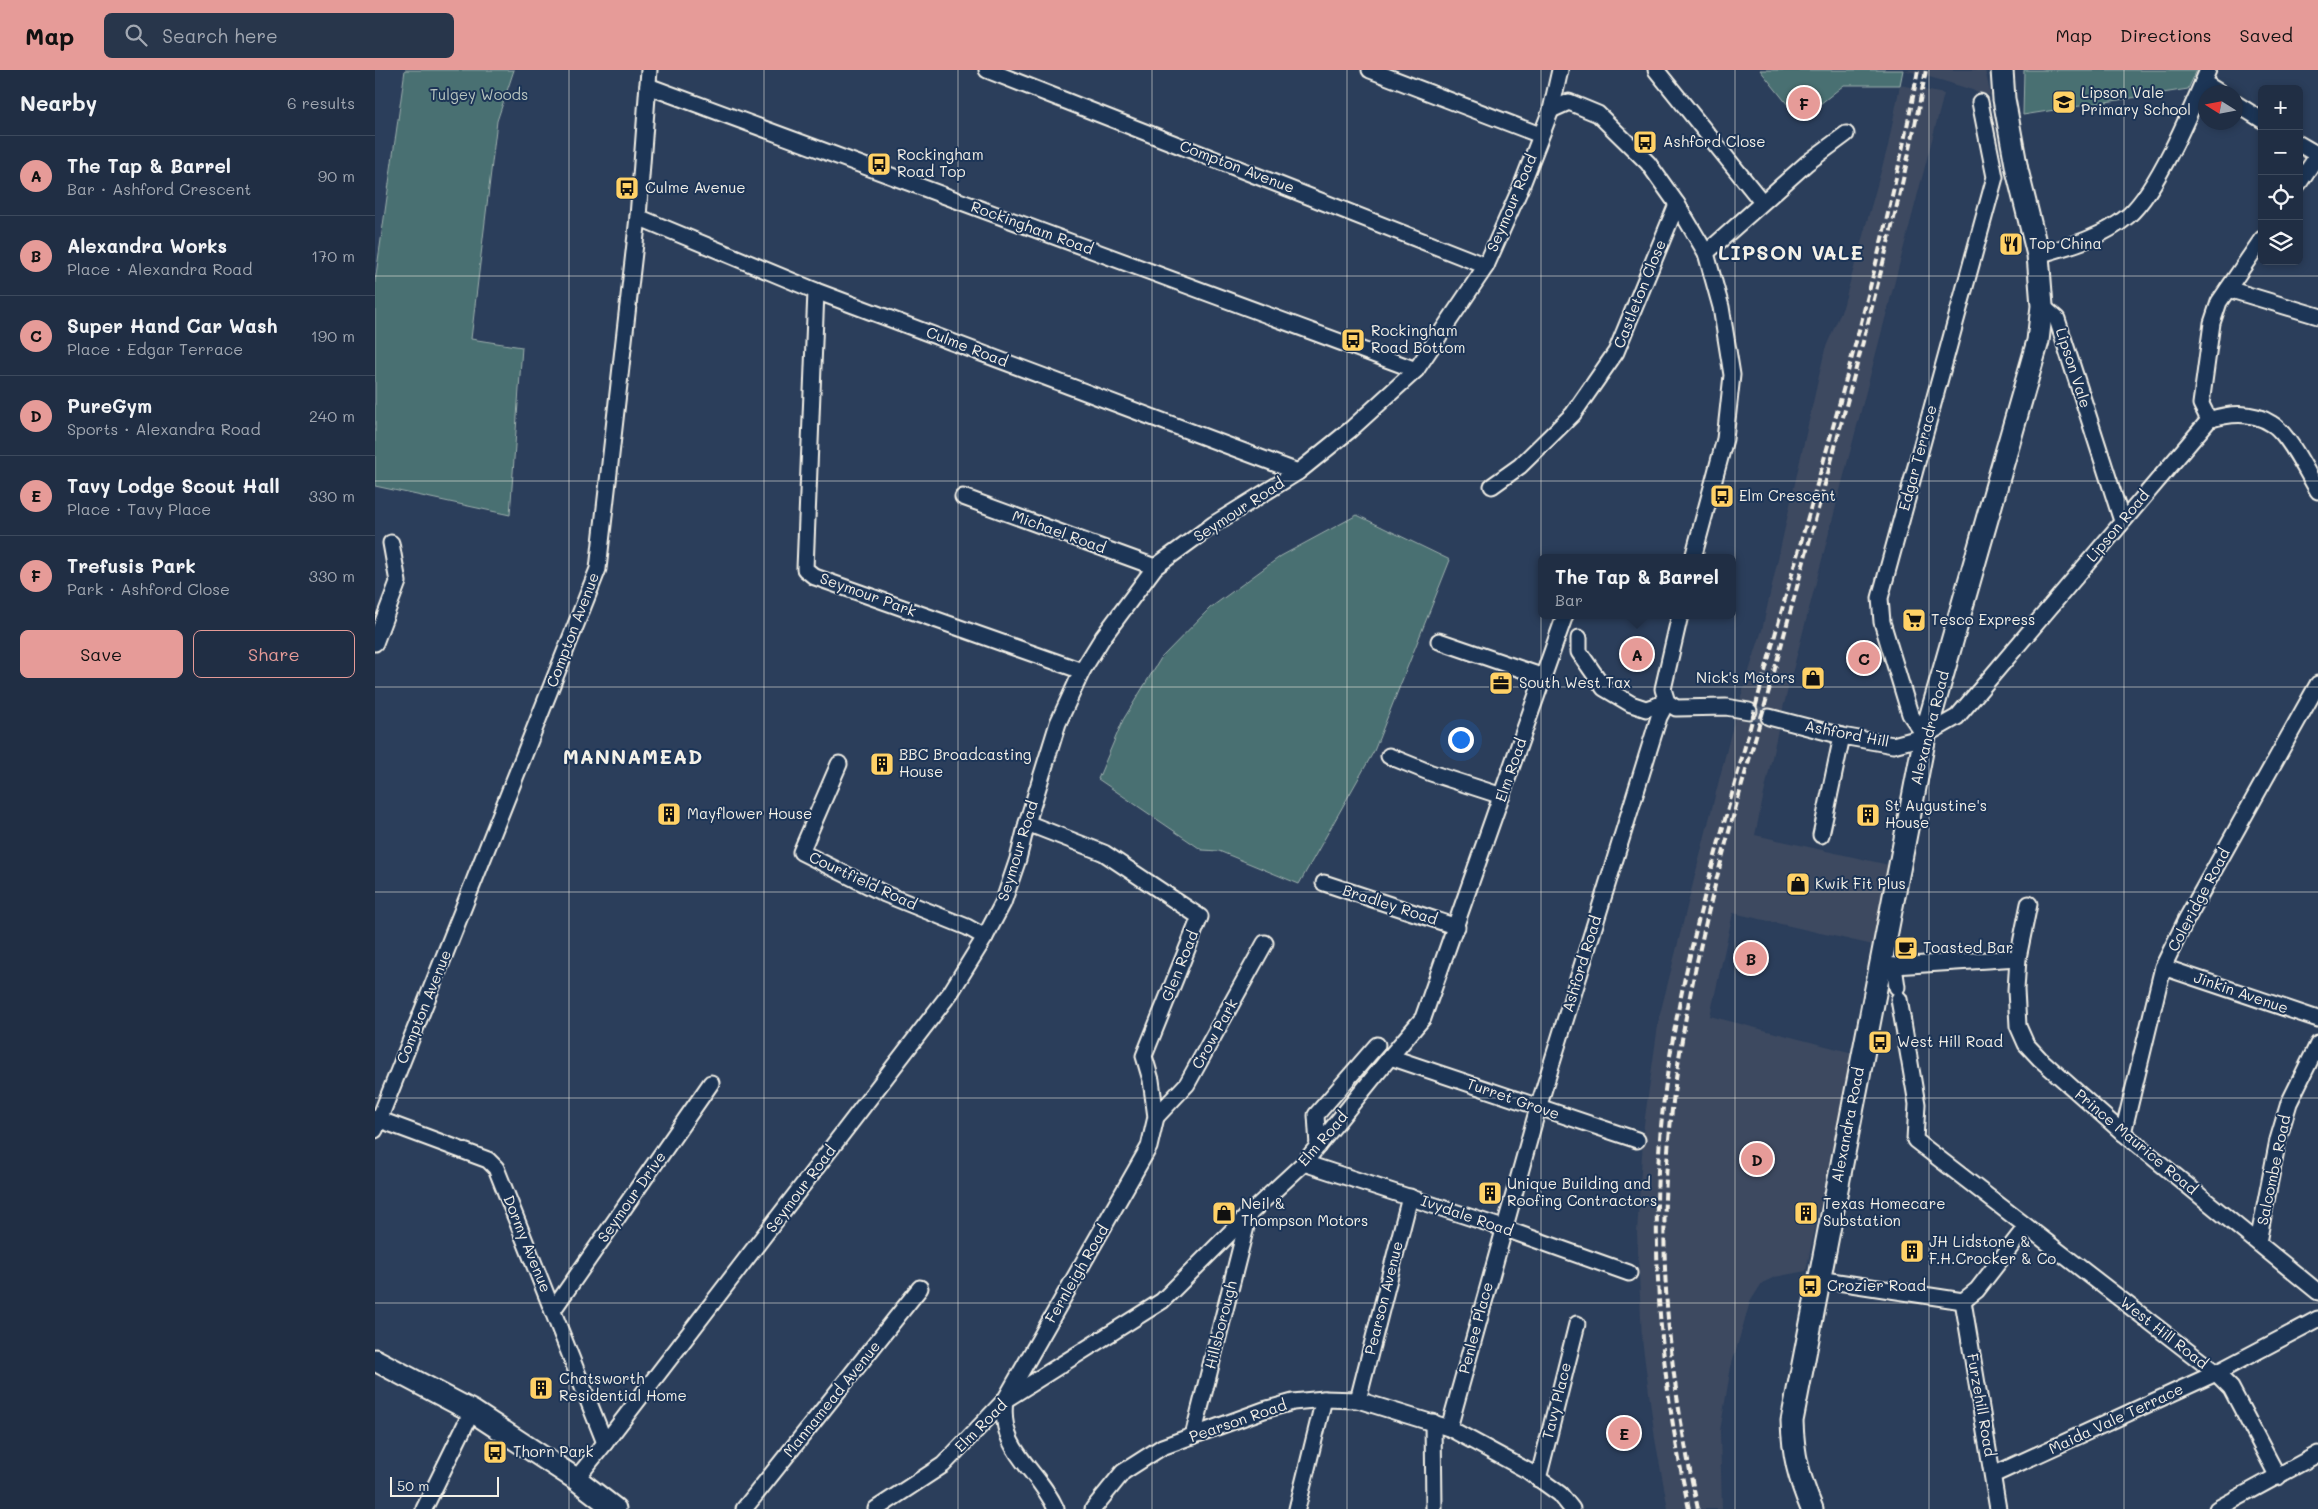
<!DOCTYPE html>
<html lang="en">
<head>
<meta charset="utf-8">
<style>
	body { margin:0; font-family:Mali,sans-serif; background:#28364b; color:#f1f3f6 }
	.controls { position:absolute; right:15px; top:15px; display:grid; overflow:hidden; border-radius:8px; box-shadow:0 2px 8px #0003 }
	.controls button { width:45px; height:45px; display:grid; place-items:center; padding:0; border:0; border-bottom:1px solid #3d4a5d; background:#202e44; color:#f1f3f6; font:25px sans-serif }
	.compass { position:absolute; left:1823px; top:15px; width:45px; height:45px; border-radius:50%; background:#202e44; box-shadow:0 2px 8px #0003; rotate:281deg }
	.scale { position:absolute; left:15px; bottom:12px; width:109px; box-sizing:border-box; padding-left:5px; border:2px solid #f4f1e8; border-top:0; font-size:14px; line-height:18px; white-space:nowrap; color:#f4f1e8; -webkit-text-stroke:4px #1d3557; paint-order:stroke }
	.you { position:absolute; left:1085px; top:669px; width:18px; height:18px; margin:-12px; border:4px solid #fff; border-radius:50%; background:#1a73e8; box-shadow:0 0 0 8px #1a73e833 }
	.badge { display:grid; place-items:center; width:32px; height:32px; border-radius:50%; background:#e69b98; color:#111; font-size:16px; font-weight:700 }
	.pin { position:absolute; translate:-50% -50%; border:2px solid #fff; box-shadow:0 1px 5px #0006 }
	.popup { position:absolute; left:1163px; top:484px; width:198px; height:65px; box-sizing:border-box; display:grid; place-content:center; border-radius:8px; background:#202e44; filter:drop-shadow(0 1px 4px #0005); font-size:16px; white-space:nowrap; color:#a2a8b2 }
	.popup b { font-size:19px; color:#f1f3f6 }
	.popup::after { content:''; position:absolute; left:50%; top:100%; margin-left:-10px; border:10px solid transparent; border-top-color:#202e44 }
	.list { margin:0; padding:0; list-style:none }
	h2 { display:flex; justify-content:space-between; align-items:center; height:65px; margin:0; padding:0 20px; font-size:21px }
	h2 small { font-size:16px; font-weight:400; color:#a2a8b2 }
	.list li { display:grid; grid-template-columns:32px 1fr auto; gap:15px; align-items:center; box-sizing:border-box; height:80px; padding:0 20px; border-top:1px solid #3d4a5d }
	.list b { display:block; font-size:19px; white-space:nowrap }
	.list p { margin:0; font-size:16px; white-space:nowrap; color:#a2a8b2 }
	.list em { font-size:16px; font-style:normal; color:#a2a8b2 }
	.actions { display:flex; gap:10px; padding:15px 20px }
	.actions a { flex:1; padding:11px 0; border:1px solid #e69b98; border-radius:8px; text-align:center; font-size:18px; color:#e69b98 }
	.actions .main { background:#e69b98; color:#111 }
	.icon { flex:none; width:28px; height:28px; fill:none; stroke:currentColor; stroke-width:2; stroke-linecap:round; stroke-linejoin:round }
	.map { position:relative; flex:none; width:1943px; height:1439px; overflow:hidden }
	header { display:flex; align-items:center; gap:30px; box-sizing:border-box; height:70px; padding:0 25px; background:#e69b98; color:#111 }
	header strong { font-size:24px }
	nav { display:flex; gap:28px; margin-inline-start:auto; font-size:18px }
	.search { width:350px; height:45px; background:#28364b; display:flex; align-items:center; gap:12px; box-sizing:border-box; padding:0 18px; border-radius:8px; color:#a2a8b2; font-size:19px }
	main { display:flex }
	aside { flex:1; background:#202e44 }
	.map>svg:first-child { display:block }
</style>
</head>
<body>
<header>
<strong>Map</strong>
<div class="search"><svg class="icon" aria-label="search" viewBox="0 0 24 24"><circle cx="10" cy="10" r="6"/><path d="M15 15l6 6"/></svg>Search here</div>
<nav><a>Map</a><a>Directions</a><a>Saved</a></nav>
</header>
<main>
<aside>
<h2>Nearby<small>6 results</small></h2>
<ul class="list">
<li><span class="badge">A</span><div><b>The Tap &amp; Barrel</b><p>Bar · Ashford Crescent</p></div><em>90 m</em></li>
<li><span class="badge">B</span><div><b>Alexandra Works</b><p>Place · Alexandra Road</p></div><em>170 m</em></li>
<li><span class="badge">C</span><div><b>Super Hand Car Wash</b><p>Place · Edgar Terrace</p></div><em>190 m</em></li>
<li><span class="badge">D</span><div><b>PureGym</b><p>Sports · Alexandra Road</p></div><em>240 m</em></li>
<li><span class="badge">E</span><div><b>Tavy Lodge Scout Hall</b><p>Place · Tavy Place</p></div><em>330 m</em></li>
<li><span class="badge">F</span><div><b>Trefusis Park</b><p>Park · Ashford Close</p></div><em>330 m</em></li>
</ul>
<div class="actions"><a class="main">Save</a><a>Share</a></div>
</aside>
<div class="map">
<svg width="1943" height="1439" viewBox="0 0 1943 1439">
	<rect width="100%" height="100%" fill="#2b3e5b"/>
	<filter id="ink" filterUnits="userSpaceOnUse"><feTurbulence type="fractalNoise" baseFrequency=".02" numOctaves="2"/><feDisplacementMap in="SourceGraphic" scale="10" xChannelSelector="R" yChannelSelector="G"/><feConvolveMatrix kernelMatrix="1 2 1 2 8 2 1 2 1" color-interpolation-filters="sRGB"/></filter>
	<g filter="url(#ink)">
		<g fill="#3c4960">
			<polygon points="1529,0 1610,0 1616,26 1572,12"/>
			<polygon points="1525,15 1569,24 1407,642 1365,630 1387,560 1450,279 1468,237 1513,76"/>
			<polygon points="1360,647 1403,660 1380,765 1514,795 1498,875 1358,843 1335,946 1478,983 1431,1201 1400,1207 1387,1213 1375,1232 1356,1297 1345,1361 1347,1439 1293,1439 1280,1369 1267,1269 1262,1162 1269,1054 1284,948"/>
		</g>
		<g fill="#486f72" stroke="#9eb0ad">
			<polygon points="30,0 139,0 122,51 96,269 147,277 135,445 0,416 0,212"/>
			<polygon points="1385,0 1528,0 1525,15 1469,15 1425,50"/>
			<polygon points="1649,0 1822,0 1813,19 1648,45"/>
			<polygon points="982,445 1075,490 999,681 924,814 844,781 827,780 723,709 748,650 786,588 835,538 906,486"/>
		</g>
		<g fill="none" stroke-linecap="round" stroke-linejoin="round">
			<polyline stroke="#495970" stroke-width="15" stroke-dasharray="15 8" stroke-linecap="butt" points="1374,641 1394,647"/>
			<g stroke="#f4f1e8" stroke-width="19">
				<g id="minor">
					<polyline points="612,0 1111,196"/>
					<polyline points="995,0 1165,65"/>
					<polyline points="1281,0 1387,132"/>
					<polyline points="1828,12 1844,22"/>
					<polyline points="273,16 1041,300"/>
					<polyline points="1860,33 1887,50"/>
					<polyline points="1176,40 1194,32 1223,44 1273,93 1302,134 1331,183 1346,237 1357,305 1350,369 1318,488"/>
					<polyline points="1924,74 1943,85"/>
					<polyline points="1924,113 1943,85"/>
					<polyline points="263,147 441,221 923,402"/>
					<polyline points="1331,183 1432,93 1471,64"/>
					<path d="M1663,185C1694,176 1727,168 1753,146C1783,120 1817,38 1833,0"/>
					<polyline points="1853,219 1943,246"/>
					<polyline points="441,221 430,499 440,507 707,601"/>
					<polyline points="1667,236 1682,249 1747,451"/>
					<polyline points="1834,350 1826,334 1837,253 1844,232 1887,169"/>
					<polyline points="1117,416 1145,396 1198,344 1241,282 1302,134"/>
					<polyline points="588,427 780,497"/>
					<polyline points="1305,545 1288,619 1292,632 1301,638 1351,637 1374,641"/>
					<polyline points="1204,568 1204,582 1229,618 1256,634 1271,639 1292,632"/>
					<polyline points="1064,571 1169,607"/>
					<polyline points="0,573 23,512 16,473"/>
					<path d="M1394,647L1467,666L1518,675L1545,668L1582,647L1834,350C1855,343 1877,341 1897,354C1913,363 1933,404 1943,421"/>
					<polyline points="1550,666 1535,644 1507,552 1505,528 1620,107 1605,32"/>
					<polyline points="1014,686 1056,703 1127,726"/>
					<polyline points="464,694 426,782 510,824 592,857 610,867"/>
					<path d="M652,753L729,783L825,847L769,986L776,1010L781,1047L774,1077L630,1330C623,1382 663,1398 681,1439"/>
					<polyline points="1446,765 1467,666"/>
					<polyline points="949,813 1082,857"/>
					<polyline points="1654,834 1643,888 1641,920 1643,956 1651,974 1665,989 1748,1063 1943,1222"/>
					<polyline points="1504,895 1519,896 1643,888"/>
					<polyline points="1519,896 1522,917"/>
					<polyline points="1788,897 1943,949"/>
					<polyline points="1524,929 1542,1034 1540,1070 1841,1303 1856,1318 1903,1407"/>
					<polyline points="1015,987 1262,1070"/>
					<polyline points="781,1047 812,1014 890,873"/>
					<polyline points="0,1048 113,1090 121,1098 230,1373"/>
					<polyline points="0,1060 223,499 263,147 274,0"/>
					<polyline points="1748,1063 1788,897 1811,850 1943,614"/>
					<polyline points="943,1076 941,1045 1002,975"/>
					<polyline points="929,1093 1128,1158 1254,1203"/>
					<polyline points="1883,1172 1903,1070 1914,1033 1943,974"/>
					<polyline points="1443,1209 1588,1231 1602,1220 1650,1158"/>
					<polyline points="1588,1231 1623,1439"/>
					<polyline points="178,1240 336,1013"/>
					<polyline points="983,1330 1035,1127"/>
					<polyline points="1058,1352 1059,1439"/>
					<polyline points="1074,1358 1163,1038 1284,647 1292,632"/>
					<polyline points="818,1366 874,1145"/>
					<polyline points="1618,1405 1841,1303 1943,1249"/>
					<polyline points="201,1409 230,1373 576,922 610,867 628,833 643,789 652,753 683,653 707,601 728,567 780,497 839,454 923,402 975,360 1041,300 1111,196 1146,117 1176,40 1185,0"/>
					<polyline points="1163,1409 1202,1254"/>
					<polyline points="49,1439 97,1341"/>
					<polyline points="369,1439 545,1218"/>
					<polyline points="501,1439 568,1395 630,1330 787,1231 875,1143 929,1093 1015,987 1048,948 1190,545"/>
					<polyline points="718,1439 748,1402 787,1377 889,1340 918,1332 949,1329 983,1330 1074,1358 1153,1401 1185,1424 1197,1439"/>
					<polyline points="922,1439 949,1329"/>
					<polyline points="1842,1439 1943,1384"/>
				</g>
			</g>
			<g stroke="#f4f1e8" stroke-width="25">
				<g id="secondary">
					<polyline points="0,1290 97,1341 201,1409 240,1439"/>
					<path d="M1437,1439C1424,1408 1418,1385 1417,1351L1550,666L1663,271L1667,236L1663,185L1642,100L1629,29L1627,0"/>
				</g>
			</g>
			<use href="#minor" stroke="#1d3557" stroke-width="15"/>
			<use href="#secondary" stroke="#1d3557" stroke-width="21"/>
			<g stroke="#f4f1e8" stroke-width="4" stroke-dasharray="8 4" stroke-linecap="butt">
				<path d="M1314,1439C1289,1324 1278,1219 1283,1101C1290,939 1342,786 1382,631C1438,422 1504,213 1543,0"/>
				<path d="M1323,1439C1298,1326 1283,1210 1292,1094C1303,935 1347,783 1391,631C1412,555 1432,479 1453,403C1489,269 1525,136 1551,0"/>
			</g>
		</g>
	</g>
	<path fill="none" stroke="#f4f1e8" stroke-width="1" stroke-opacity="0.55" d="M194,0V1439M389,0V1439M583,0V1439M777,0V1439M972,0V1439M1166,0V1439M1360,0V1439M1554,0V1439M1749,0V1439M0,206H1943M0,411H1943M0,617H1943M0,822H1943M0,1028H1943M0,1233H1943"/>
	<defs>
		<g id="school-square" transform="scale(1.25)"><rect x="-9" y="-9" width="18" height="18" rx="4" fill="#ffd166" stroke="#1d3557"/><path d="M0-5L7-2L0 1L-7-2ZM-4 1L0 2.5L4 1V4Q0 6-4 4Z" fill="#111"/></g>
		<g id="bus-square" transform="scale(1.25)"><rect x="-9" y="-9" width="18" height="18" rx="4" fill="#ffd166" stroke="#1d3557"/><path d="M-5-6H5V4H4V6H2V4H-2V6H-4V4H-5ZM-3.5-4V0h7V-4ZM-3.5 1.2v1.5H-2V1.2ZM2 1.2v1.5H3.5V1.2Z" fill="#111"/></g>
		<g id="restaurant-square" transform="scale(1.25)"><rect x="-9" y="-9" width="18" height="18" rx="4" fill="#ffd166" stroke="#1d3557"/><path d="M-5-6h1v4h1v-4h1v4h1v-4h1v5L-1.5 .5V6h-2V.5L-5-1ZM5-6V6H3V1.5H1.5Q1.5-4 5-6Z" fill="#111"/></g>
		<g id="supermarket-square" transform="scale(1.25)"><rect x="-9" y="-9" width="18" height="18" rx="4" fill="#ffd166" stroke="#1d3557"/><path d="M-6-5.5h2.5l.6 2H6L4.5 2H-2.5L-4.4-4H-6ZM-1.5 3.2a1.3 1.3 0 1 0 .1 0ZM3 3.2a1.3 1.3 0 1 0 .1 0Z" fill="#111"/></g>
		<g id="shop-square" transform="scale(1.25)"><rect x="-9" y="-9" width="18" height="18" rx="4" fill="#ffd166" stroke="#1d3557"/><path d="M-5-2.5h2.3a2.7 3.5 0 0 1 5.4 0H5L5.5 6h-11ZM-1.5-2.5h3a1.5 2.3 0 0 0-3 0Z" fill="#111"/></g>
		<g id="office-square" transform="scale(1.25)"><rect x="-9" y="-9" width="18" height="18" rx="4" fill="#ffd166" stroke="#1d3557"/><path d="M-6-3h4V-5.5h4V-3h4V5H-6ZM-1-4.5V-3h2v-1.5ZM-6 0V1H6V0Z" fill="#111"/></g>
		<g id="building-square" transform="scale(1.25)"><rect x="-9" y="-9" width="18" height="18" rx="4" fill="#ffd166" stroke="#1d3557"/><path d="M-4-6H4V6H1V3H-1V6H-4ZM-2.5-4.3h1.7v1.8h-1.7ZM.8-4.3h1.7v1.8H.8ZM-2.5-1h1.7V.8h-1.7ZM.8-1h1.7V.8H.8Z" fill="#111"/></g>
		<g id="cafe-square" transform="scale(1.25)"><rect x="-9" y="-9" width="18" height="18" rx="4" fill="#ffd166" stroke="#1d3557"/><path d="M-5.5-4.5H6V0H3Q3 3.5 0 3.5H-2.5Q-5.5 3.5-5.5 0ZM3-3.2v2h1.7v-2ZM-6 4.5H4V6H-6Z" fill="#111"/></g>
	</defs>
	<g fill-rule="evenodd">
		<use href="#school-square" x="1689" y="32"/>
		<use href="#bus-square" x="1270" y="72"/>
		<use href="#bus-square" x="504" y="94"/>
		<use href="#bus-square" x="252" y="118"/>
		<use href="#restaurant-square" x="1636" y="174"/>
		<use href="#bus-square" x="978" y="270"/>
		<use href="#bus-square" x="1347" y="426"/>
		<use href="#supermarket-square" x="1539" y="550"/>
		<use href="#shop-square" x="1438" y="608"/>
		<use href="#office-square" x="1126" y="613"/>
		<use href="#building-square" x="507" y="694"/>
		<use href="#building-square" x="294" y="744"/>
		<use href="#building-square" x="1493" y="745"/>
		<use href="#shop-square" x="1423" y="814"/>
		<use href="#cafe-square" x="1531" y="878"/>
		<use href="#bus-square" x="1505" y="972"/>
		<use href="#building-square" x="1115" y="1123"/>
		<use href="#shop-square" x="849" y="1143"/>
		<use href="#building-square" x="1431" y="1143"/>
		<use href="#building-square" x="1537" y="1181"/>
		<use href="#bus-square" x="1435" y="1216"/>
		<use href="#building-square" x="166" y="1318"/>
		<use href="#bus-square" x="120" y="1382"/>
	</g>
	<g text-anchor="middle" stroke-width="4" stroke-linejoin="round" paint-order="stroke">
		<g font-size="15" fill="#f4f1e8" stroke="#1d3557" text-anchor="start">
			<text x="1706" y="28">Lipson Vale<tspan x="1706" dy="17">Primary School</tspan></text>
			<text x="1288" y="77">Ashford Close</text>
			<text x="522" y="90">Rockingham<tspan x="522" dy="17">Road Top</tspan></text>
			<text x="270" y="123">Culme Avenue</text>
			<text x="1654" y="179">Top China</text>
			<text x="996" y="266">Rockingham<tspan x="996" dy="17">Road Bottom</tspan></text>
			<text x="1364" y="431">Elm Crescent</text>
			<text x="1556" y="555">Tesco Express</text>
			<text x="1420" y="613" text-anchor="end">Nick's Motors</text>
			<text x="1144" y="618">South West Tax</text>
			<text x="524" y="690">BBC Broadcasting<tspan x="524" dy="17">House</tspan></text>
			<text x="1510" y="741">St Augustine's<tspan x="1510" dy="17">House</tspan></text>
			<text x="312" y="749">Mayflower House</text>
			<text x="1440" y="819">Kwik Fit Plus</text>
			<text x="1548" y="883">Toasted Bar</text>
			<text x="1522" y="977">West Hill Road</text>
			<text x="1132" y="1119">Unique Building and<tspan x="1132" dy="17">Roofing Contractors</tspan></text>
			<text x="866" y="1139">Neil &amp;<tspan x="866" dy="17">Thompson Motors</tspan></text>
			<text x="1448" y="1139">Texas Homecare<tspan x="1448" dy="17">Substation</tspan></text>
			<text x="1554" y="1177">JH Lidstone &amp;<tspan x="1554" dy="17">F.H.Crocker &amp; Co</tspan></text>
			<text x="1452" y="1221">Crozier Road</text>
			<text x="184" y="1314">Chatsworth<tspan x="184" dy="17">Residential Home</tspan></text>
			<text x="138" y="1387">Thorn Park</text>
		</g>
		<g font-size="15" fill="#b8c4bf" stroke="#1d3557">
			<text x="104" y="30">Tulgey Woods</text>
		</g>
		<g font-size="15" fill="#f4f1e8" stroke="#1d3557">
			<text transform="translate(862 97) rotate(21)" y="5">Compton Avenue</text>
			<text transform="translate(1137 133) rotate(-67)" y="5">Seymour Road</text>
			<text transform="translate(657 158) rotate(20)" y="5">Rockingham Road</text>
			<text transform="translate(1265 224) rotate(-68)" y="5">Castleton Close</text>
			<text transform="translate(592 277) rotate(21)" y="5">Culme Road</text>
			<text transform="translate(1698 298) rotate(72)" y="5">Lipson Vale</text>
			<text transform="translate(1543 388) rotate(-75)" y="5">Edgar Terrace</text>
			<text transform="translate(864 440) rotate(-33)" y="5">Seymour Road</text>
			<text transform="translate(1743 456) rotate(-50)" y="5">Lipson Road</text>
			<text transform="translate(684 462) rotate(20)" y="5">Michael Road</text>
			<text transform="translate(493 525) rotate(20)" y="5">Seymour Park</text>
			<text transform="translate(198 560) rotate(-69)" y="5">Compton Avenue</text>
			<text transform="translate(1555 658) rotate(-76)" y="5">Alexandra Road</text>
			<text transform="translate(1472 664) rotate(11)" y="5">Ashford Hill</text>
			<text transform="translate(1136 700) rotate(-71)" y="5">Elm Road</text>
			<text transform="translate(643 781) rotate(-73)" y="5">Seymour Road</text>
			<text transform="translate(488 811) rotate(25)" y="5">Courtfield Road</text>
			<text transform="translate(1824 830) rotate(-62)" y="5">Coleridge Road</text>
			<text transform="translate(1015 835) rotate(18)" y="5">Bradley Road</text>
			<text transform="translate(1207 894) rotate(-73)" y="5">Ashford Road</text>
			<text transform="translate(805 896) rotate(-68)" y="5">Glen Road</text>
			<text transform="translate(1866 923) rotate(19)" y="5">Jinkin Avenue</text>
			<text transform="translate(49 937) rotate(-68)" y="5">Compton Avenue</text>
			<text transform="translate(840 964) rotate(-61)" y="5">Crow Park</text>
			<text transform="translate(1138 1029) rotate(19)" y="5">Turret Grove</text>
			<text transform="translate(1473 1055) rotate(-79)" y="5">Alexandra Road</text>
			<text transform="translate(948 1069) rotate(-49)" y="5">Elm Road</text>
			<text transform="translate(1761 1072) rotate(40)" y="5">Prince Maurice Road</text>
			<text transform="translate(1899 1100) rotate(-78)" y="5">Salcombe Road</text>
			<text transform="translate(426 1119) rotate(-53)" y="5">Seymour Road</text>
			<text transform="translate(257 1127) rotate(-55)" y="5">Seymour Drive</text>
			<text transform="translate(1092 1146) rotate(19)" y="5">Ivydale Road</text>
			<text transform="translate(152 1174) rotate(68)" y="5">Dormy Avenue</text>
			<text transform="translate(702 1204) rotate(-60)" y="5">Fernleigh Road</text>
			<text transform="translate(1009 1228) rotate(-76)" y="5">Pearson Avenue</text>
			<text transform="translate(846 1255) rotate(-76)" y="5">Hillsborough</text>
			<text transform="translate(1101 1258) rotate(-75)" y="5">Penlee Place</text>
			<text transform="translate(1789 1263) rotate(38)" y="5">West Hill Road</text>
			<text transform="translate(457 1329) rotate(-51)" y="5">Mannamead Avenue</text>
			<text transform="translate(1182 1331) rotate(-76)" y="5">Tavy Place</text>
			<text transform="translate(1606 1335) rotate(80)" y="5">Furzehill Road</text>
			<text transform="translate(1741 1349) rotate(-25)" y="5">Maida Vale Terrace</text>
			<text transform="translate(863 1351) rotate(-19)" y="5">Pearson Road</text>
			<text transform="translate(606 1356) rotate(-45)" y="5">Elm Road</text>
		</g>
		<g font-size="20" font-weight="bold" letter-spacing="1" fill="#f4f1e8" stroke="#1d3557">
			<text x="1416" y="190">LIPSON VALE</text>
			<text x="258" y="694">MANNAMEAD</text>
		</g>
	</g>
</svg>
<div class="controls">
<button>+</button>
<button>−</button>
<button><svg class="icon" aria-label="locate" viewBox="0 0 24 24"><circle cx="12" cy="12" r="6"/><path d="M12 2v4M12 18v4M2 12h4M18 12h4"/></svg></button>
<button><svg class="icon" aria-label="layers" viewBox="0 0 24 24"><path d="M12 4l9 5-9 5-9-5zM3 14l9 5 9-5"/></svg></button>
</div>
<svg class="compass" viewBox="-18 -18 36 36"><path d="M0-13l5 13h-10z" fill="#e53935"/><path d="M0 13l5-13h-10z" fill="#a2a8b2"/></svg>
<div class="scale">50 m</div>
<div class="you"></div>
<div class="pin badge" style="left:1262px;top:584px">A</div>
<div class="popup"><b>The Tap &amp; Barrel</b>Bar</div>
<div class="pin badge" style="left:1376px;top:888px">B</div>
<div class="pin badge" style="left:1489px;top:588px">C</div>
<div class="pin badge" style="left:1382px;top:1089px">D</div>
<div class="pin badge" style="left:1249px;top:1363px">E</div>
<div class="pin badge" style="left:1429px;top:33px">F</div>
</div>
</main>
</body>
</html>
